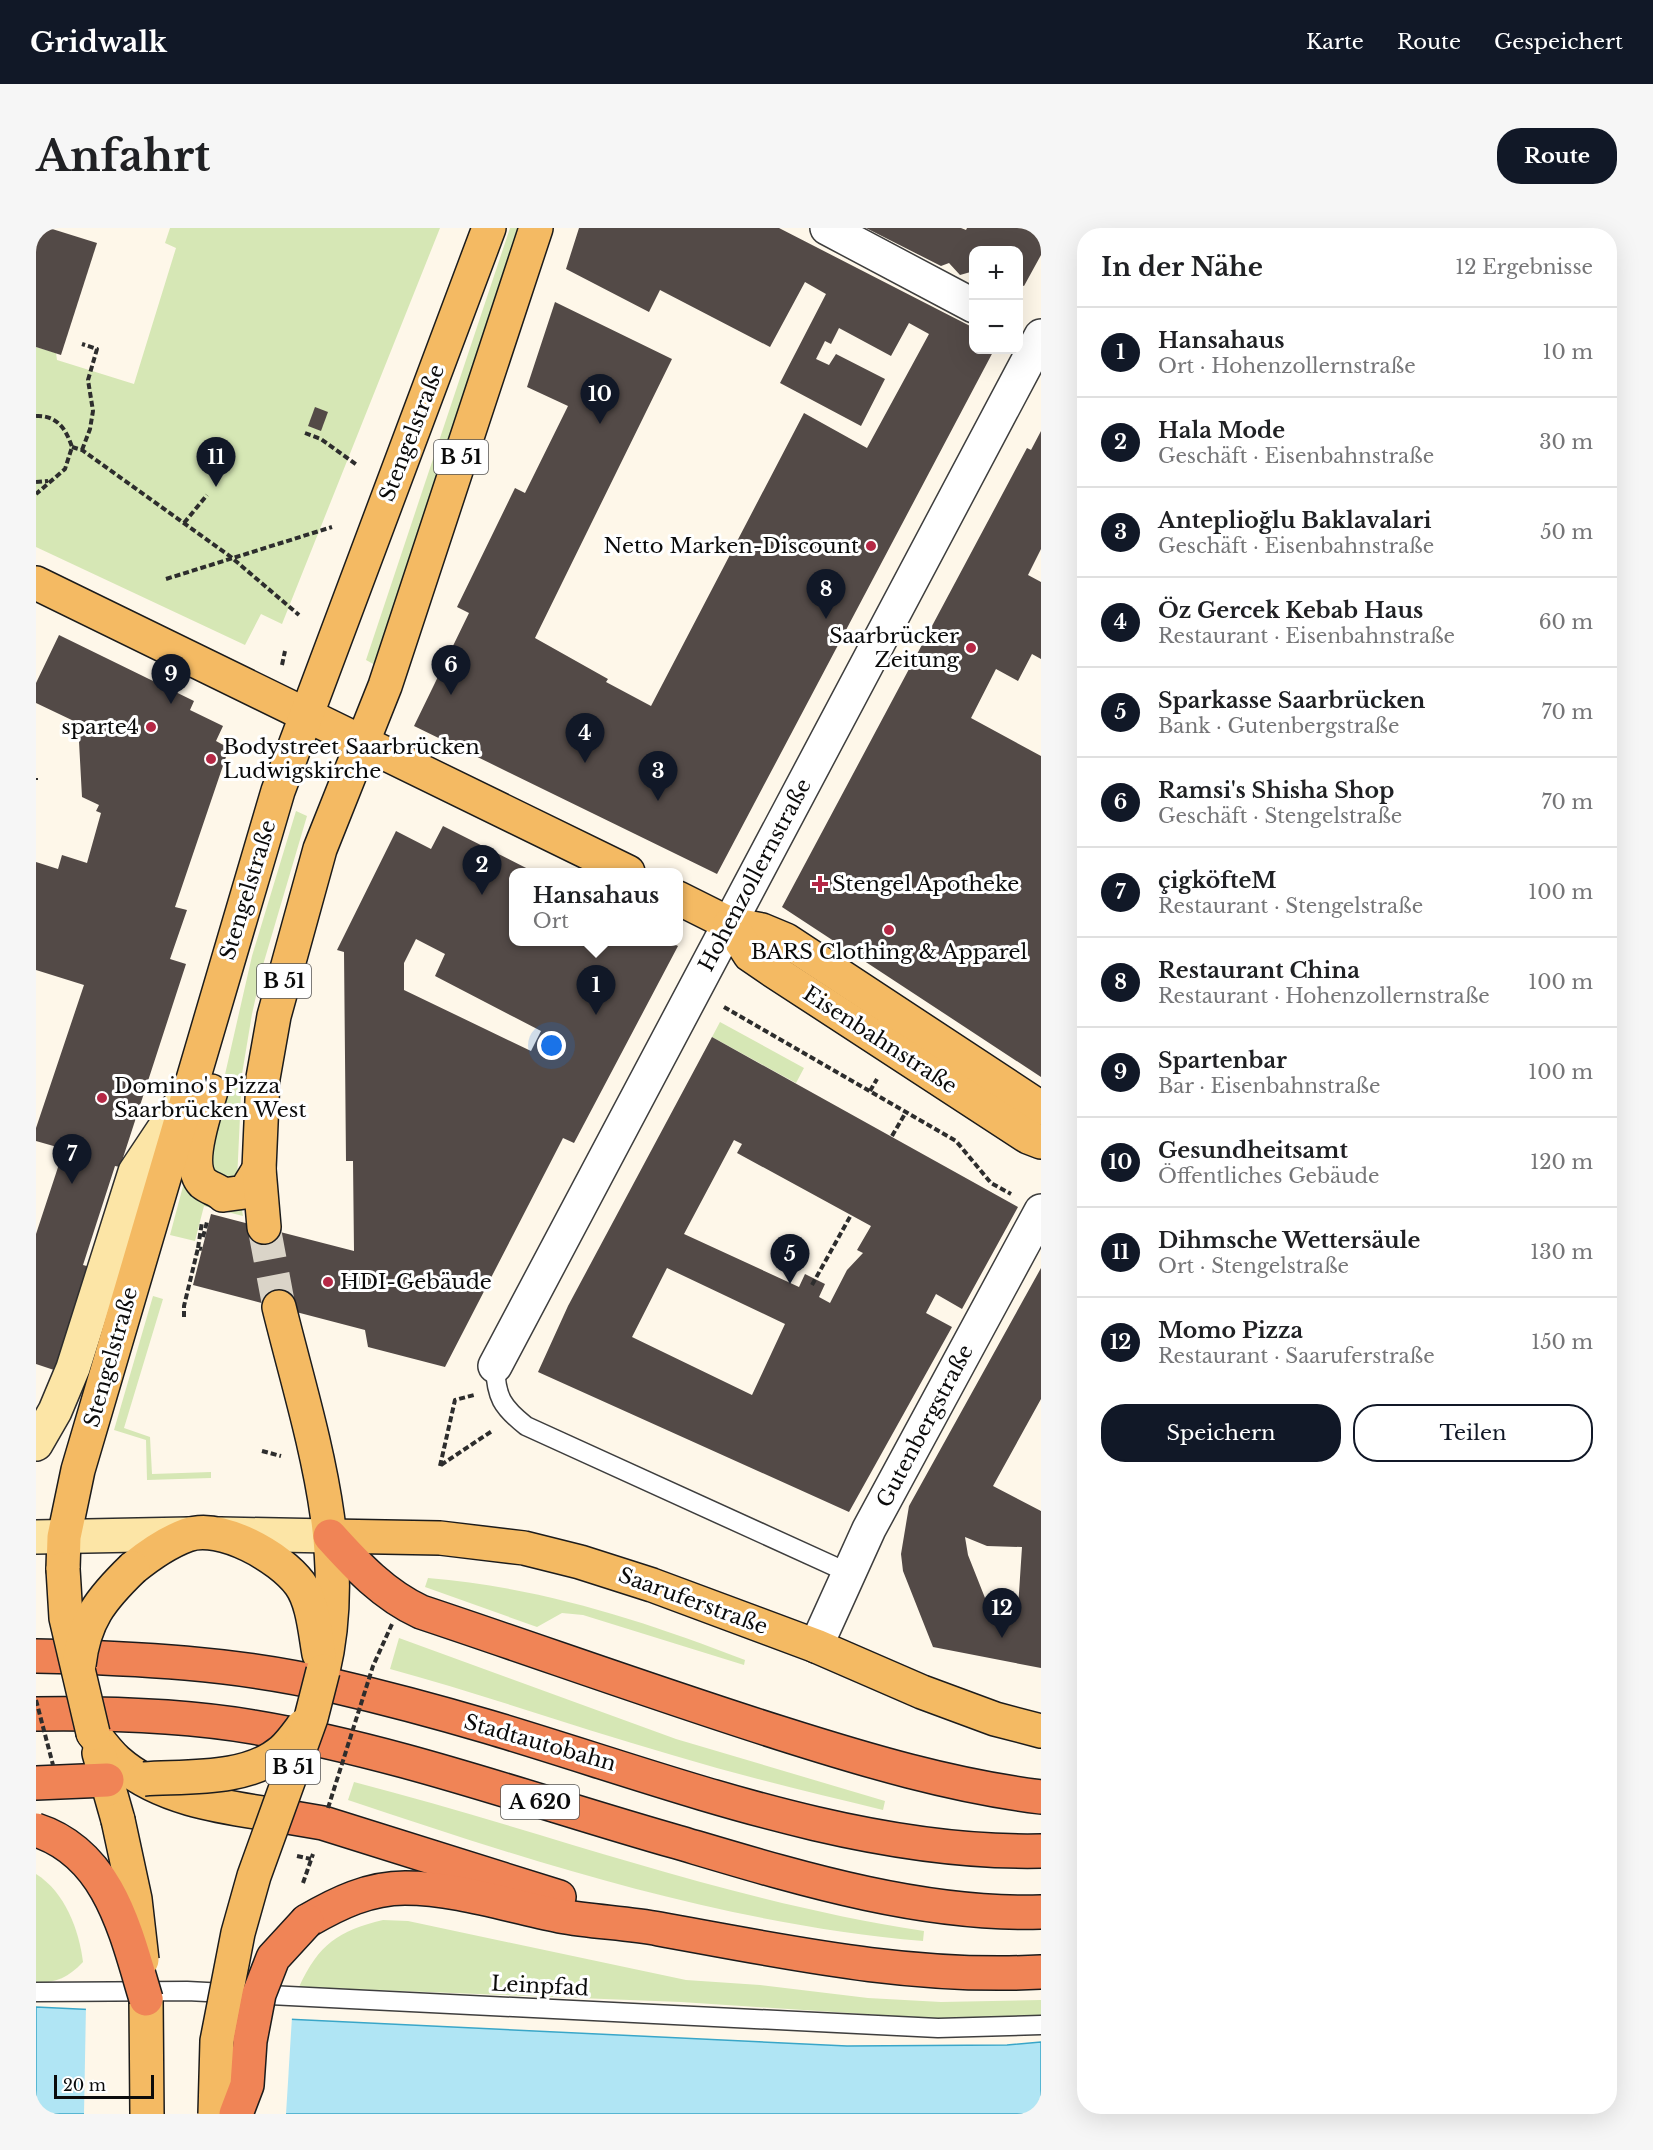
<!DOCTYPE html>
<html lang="de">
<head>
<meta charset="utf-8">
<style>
	body { margin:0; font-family:"Libre Baskerville",serif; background:#f6f6f6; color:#202124 }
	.controls { position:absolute; right:18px; top:18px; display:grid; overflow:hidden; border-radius:12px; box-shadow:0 6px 24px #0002 }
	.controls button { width:54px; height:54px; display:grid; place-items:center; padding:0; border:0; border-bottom:2px solid #e0e0e0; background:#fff; color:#202124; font:30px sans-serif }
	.scale { position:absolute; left:18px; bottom:15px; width:100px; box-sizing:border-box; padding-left:6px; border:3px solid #0b0b0b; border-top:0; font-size:16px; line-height:21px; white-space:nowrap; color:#0b0b0b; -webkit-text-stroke:4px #fff; paint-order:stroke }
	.you { position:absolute; left:516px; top:818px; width:21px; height:21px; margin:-15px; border:4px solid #fff; border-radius:50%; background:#1a73e8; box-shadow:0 0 0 9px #1a73e833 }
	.badge { display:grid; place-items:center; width:39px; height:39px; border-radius:50%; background:#111827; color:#fff; font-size:20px; font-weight:700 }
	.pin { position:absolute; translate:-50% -50px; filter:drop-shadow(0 2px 3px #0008) }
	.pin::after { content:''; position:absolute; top:32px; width:21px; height:18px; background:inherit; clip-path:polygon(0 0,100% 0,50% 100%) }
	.popup { position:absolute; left:473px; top:640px; width:174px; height:78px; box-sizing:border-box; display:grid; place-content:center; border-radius:12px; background:#fff; filter:drop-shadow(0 2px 4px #0005); font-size:20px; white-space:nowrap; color:#757577 }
	.popup b { font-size:22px; color:#202124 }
	.popup::after { content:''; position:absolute; left:50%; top:100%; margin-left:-12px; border:12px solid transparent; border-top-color:#fff }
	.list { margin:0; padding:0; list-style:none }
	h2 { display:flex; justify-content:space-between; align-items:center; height:78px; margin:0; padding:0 24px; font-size:26px }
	h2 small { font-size:20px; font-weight:400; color:#757577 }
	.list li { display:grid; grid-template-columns:39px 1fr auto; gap:18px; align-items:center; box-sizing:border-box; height:90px; padding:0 24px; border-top:2px solid #e0e0e0 }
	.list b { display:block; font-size:22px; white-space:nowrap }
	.list p { margin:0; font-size:20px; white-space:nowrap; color:#757577 }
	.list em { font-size:20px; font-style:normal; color:#757577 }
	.actions { display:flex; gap:12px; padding:18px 24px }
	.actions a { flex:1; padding:14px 0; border:2px solid #111827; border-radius:24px; text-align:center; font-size:21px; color:#111827 }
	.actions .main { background:#111827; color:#fff }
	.map { position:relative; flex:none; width:1005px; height:1886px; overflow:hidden; border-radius:24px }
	header { display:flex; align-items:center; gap:36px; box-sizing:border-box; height:84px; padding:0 30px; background:#111827; color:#fff }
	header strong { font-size:28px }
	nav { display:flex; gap:33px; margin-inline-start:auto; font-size:21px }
	.intro { display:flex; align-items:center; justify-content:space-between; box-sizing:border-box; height:144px; padding:0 36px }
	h1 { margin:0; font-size:42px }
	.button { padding:15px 27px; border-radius:24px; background:#111827; color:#fff; font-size:21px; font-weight:700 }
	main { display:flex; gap:36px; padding:0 36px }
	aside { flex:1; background:#fff; border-radius:24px; box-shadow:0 6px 24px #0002 }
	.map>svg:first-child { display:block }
</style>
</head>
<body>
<header>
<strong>Gridwalk</strong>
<nav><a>Karte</a><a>Route</a><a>Gespeichert</a></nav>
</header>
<div class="intro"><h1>Anfahrt</h1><a class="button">Route</a></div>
<main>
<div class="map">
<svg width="1005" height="1886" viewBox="0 0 1005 1886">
	<rect width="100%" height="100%" fill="#fef7e9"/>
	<g fill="#d6e7b5">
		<polygon points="134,0 404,0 246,396 225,386 209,417 0,319 0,119 20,125 21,132 98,156 140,20 129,15"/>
		<polygon points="474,0 485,0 341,438 330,432"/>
		<polygon points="260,583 271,588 227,737 216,786 206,846 201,952 179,948 172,921 216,728"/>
		<polygon points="684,794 768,840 760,855 676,809"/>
		<polygon points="150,947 205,977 207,988 168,978 159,1013 134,1007"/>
		<polygon points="117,1068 127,1071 88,1200 114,1209 116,1246 175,1244 175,1250 111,1252 110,1212 78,1202"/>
		<path d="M392,1350C503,1359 606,1392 709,1432L708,1437L547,1387L526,1385L501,1399L389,1359Z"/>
		<path d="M363,1410L640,1511L849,1573L847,1582C776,1565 706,1548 636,1527C542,1500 449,1467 354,1441Z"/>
		<path d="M318,1554C508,1603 693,1674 888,1703L887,1713C689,1696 500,1635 312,1572Z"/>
		<path d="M0,1646C29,1664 43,1702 47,1734C33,1749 20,1755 0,1755Z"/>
		<path d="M347,1692L372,1693L650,1752L724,1757L832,1770L905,1774L1005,1772V1787L904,1791L645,1774L263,1759C283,1716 302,1703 347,1692Z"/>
	</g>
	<polygon fill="#b0e5f4" stroke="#39a6c8" stroke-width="1.5" points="0,1779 811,1818 971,1817 1005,1814 1005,1886 0,1886"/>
	<polygon fill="#fef7e9" points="50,1778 256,1789 250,1886 48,1886"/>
	<g fill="#534a47" fill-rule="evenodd">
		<polygon points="0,0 13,0 61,15 25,127 0,119"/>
		<polygon points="543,0 743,0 938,100 938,122 958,122 681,646 378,498 433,385 421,379 479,260 489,265 532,178 491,159 519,74 636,131 499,410 572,451 570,454 615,478 768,185 831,220 893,106 873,95 855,128 803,100 795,116 789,113 780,131 793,137 800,126 849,151 825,198 744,155 790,66 769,54 734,119 624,62 613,84 530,41"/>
		<polygon points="830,0 925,0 930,2 931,0 1005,0 1005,27 988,58 985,57 983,63 982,22 938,22 938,43 924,47 913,35 905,38"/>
		<polygon points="279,179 292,184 285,203 272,198"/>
		<polygon points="1005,203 1005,321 992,347 1005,354 1005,431 996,426 982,453 960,441 935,490 1005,528 1005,849 746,679 991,220 995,222"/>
		<polygon points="23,407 158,473 154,482 187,498 180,513 193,520 139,679 151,682 134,731 150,736 84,939 79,938 47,1037 54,1039 21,1143 0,1136 0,1006 28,921 0,913 0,900 48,757 0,742 0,634 22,641 26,627 51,635 65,585 60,583 63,577 46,569 42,495 0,475 0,455"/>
		<path d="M407,598L498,644L477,645V714H633L642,718L538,915L527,910L525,914L409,1139L332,1119L329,1102L157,1057L175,986L318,1023L317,933H310L308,724L301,722L360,603L395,621ZM380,711L409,726L399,748L505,803L495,823L368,762V735Z"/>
		<path d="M676,809L982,979L926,1081L900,1066L890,1085L916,1099L813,1284L502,1144L532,1078ZM698,912L706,916L701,925L835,998L821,1022L827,1025L811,1042L794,1075L783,1069L789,1056L769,1046L763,1059L648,1006ZM631,1040L749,1096L716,1167L596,1109Z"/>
		<path d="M1005,1040V1171L957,1258L1005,1283V1440L897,1419L867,1343L865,1326L873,1278ZM929,1309L951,1318L986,1319L982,1380L951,1375L932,1327Z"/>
	</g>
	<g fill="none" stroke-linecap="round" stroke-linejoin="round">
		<polyline stroke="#dad4c8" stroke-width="33" stroke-dasharray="33 16" stroke-linecap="butt" points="228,999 243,1079"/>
		<g stroke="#3e3e3e" stroke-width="21">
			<g id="lane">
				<path d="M459,1138C460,1169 466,1179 490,1198L813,1345"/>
				<polyline points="0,1764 151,1763 902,1800 1005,1797"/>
			</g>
		</g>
		<g stroke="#3e3e3e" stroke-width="36">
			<g id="street">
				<polyline points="791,0 938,78"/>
				<polyline points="459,1138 1005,108"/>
				<polyline points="780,1418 833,1301 1005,983"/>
			</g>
		</g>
		<g stroke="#2d2d2d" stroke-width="36">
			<g id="secondary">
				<polyline points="0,1216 19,1183 37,1140 99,944 149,869"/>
				<polyline points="185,1306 294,1308"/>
				<polyline points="0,1309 153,1306"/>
			</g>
		</g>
		<g stroke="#1c1c1c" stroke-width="36">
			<g id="primary">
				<polyline points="0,355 592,644"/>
				<polyline points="642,670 694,696 726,702 750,712 1005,880"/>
				<polyline points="694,696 714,727 733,740 992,909 1005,914"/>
				<path d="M175,863C169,885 149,936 167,955C173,960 182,962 187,967L209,964L223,941"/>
				<polyline points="228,999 223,941 227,850 238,788 284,621 349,458 500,0"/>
				<path d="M243,1079C272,1197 316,1321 287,1443"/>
				<polyline points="294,1308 404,1310 488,1320 544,1334 616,1357 780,1418 886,1464 959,1491 1005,1503"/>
				<path d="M97,1340C113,1327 132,1314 151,1307C185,1295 244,1329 264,1356C277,1374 279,1404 283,1426"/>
				<polyline points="27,1341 28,1309 42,1242 242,563 453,0"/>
				<path d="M57,1505C64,1514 72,1525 81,1533C124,1571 185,1579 240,1587"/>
				<polyline points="63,1525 82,1592"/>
				<polyline points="110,1771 111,1886"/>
			</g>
		</g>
		<g stroke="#1c1c1c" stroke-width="36">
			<g id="highway">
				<path d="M294,1308C321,1338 348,1367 385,1384C505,1424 624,1467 744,1505C829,1532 916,1558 1005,1569"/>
				<path d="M0,1428C99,1430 201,1435 298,1458C350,1470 402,1484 453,1499C628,1551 820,1627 1005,1623"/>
				<path d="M0,1486C72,1485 146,1487 217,1499C361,1523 500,1574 641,1614C756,1648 883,1688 1005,1684"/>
				<polyline points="0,1555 71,1552"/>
				<polyline points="240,1587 287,1595 523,1669"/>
				<path d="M271,1693C302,1675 333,1660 369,1660C421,1660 473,1678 524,1688C557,1694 591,1695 623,1701C750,1724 875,1751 1005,1744"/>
			</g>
		</g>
		<g stroke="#2d2d2d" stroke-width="4" stroke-dasharray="6 3" stroke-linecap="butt">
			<path d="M0,188C21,187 30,201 36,219L29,241L0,266"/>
			<polyline points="269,205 285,211 321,237"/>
			<polyline points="36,219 46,222 195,329 263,387"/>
			<polyline points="46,222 54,201 57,183 52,152 61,121 46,116"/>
			<polyline points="0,254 12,253"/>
			<polyline points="148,295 171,267"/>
			<polyline points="130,351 296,299"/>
			<polyline points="246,437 249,423"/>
			<polyline points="0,550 0,552"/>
			<polyline points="688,779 920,913 955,955 975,966"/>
			<polyline points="834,863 841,851"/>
			<polyline points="856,908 870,884"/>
			<polyline points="167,1009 171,994"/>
			<polyline points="162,1020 166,994"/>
			<polyline points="776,1057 815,987"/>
			<polyline points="148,1089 148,1078 162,1020 166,1021"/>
			<polyline points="226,1223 245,1228"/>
			<polyline points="405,1237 456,1203"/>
			<polyline points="404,1238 419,1172 438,1167"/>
			<polyline points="261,1628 275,1631"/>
			<polyline points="267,1655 277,1626"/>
		</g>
		<use href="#lane" stroke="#fff" stroke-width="18"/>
		<use href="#street" stroke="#fff" stroke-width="33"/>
		<use href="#secondary" stroke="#fce5a6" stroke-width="33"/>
		<use href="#primary" stroke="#f4ba63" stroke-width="33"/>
		<use href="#highway" stroke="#f08456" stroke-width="33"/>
		<g stroke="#1c1c1c" stroke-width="36" stroke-linecap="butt">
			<g id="primary-bridge">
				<polyline points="27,1341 30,1390 57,1505"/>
				<path d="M43,1437C48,1392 65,1371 97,1340"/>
				<path d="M108,1551C151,1548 211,1553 246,1523C254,1516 261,1506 267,1498"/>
				<polyline points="82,1592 99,1671 106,1732"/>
				<polyline points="179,1886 181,1813 202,1705 218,1648 275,1490 287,1443"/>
			</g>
		</g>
		<g stroke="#1c1c1c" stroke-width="36" stroke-linecap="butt">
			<g id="highway-bridge">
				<path d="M0,1602C74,1626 90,1705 110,1771"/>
				<polyline points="200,1886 211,1857 214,1813 223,1766 237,1730 271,1693"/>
			</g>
		</g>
		<g stroke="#2d2d2d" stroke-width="4" stroke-dasharray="6 3" stroke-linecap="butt">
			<polyline points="0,1472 17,1537"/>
			<polyline points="292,1580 337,1438 356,1396"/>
		</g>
		<use href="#primary-bridge" stroke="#f4ba63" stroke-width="33"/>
		<use href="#highway-bridge" stroke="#f08456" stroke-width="33"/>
	</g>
	<g fill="#b52845" stroke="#fff" stroke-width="2">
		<circle cx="835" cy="318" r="6"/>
		<circle cx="935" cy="420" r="6"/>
		<circle cx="115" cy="499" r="6"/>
		<circle cx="175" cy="531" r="6"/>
		<path d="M781 647h6v6h6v6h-6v6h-6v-6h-6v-6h6z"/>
		<circle cx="853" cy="702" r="6"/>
		<circle cx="66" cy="870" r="6"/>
		<circle cx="292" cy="1054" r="6"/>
	</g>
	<g text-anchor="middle" stroke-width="6" stroke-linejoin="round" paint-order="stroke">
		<g fill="#fff" stroke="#545454" stroke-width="1.5">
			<rect x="398" y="212" width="54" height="34" rx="4.5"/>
			<rect x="221" y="736" width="54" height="34" rx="4.5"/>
			<rect x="230" y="1522" width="54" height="34" rx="4.5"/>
			<rect x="465" y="1557" width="78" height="34" rx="4.5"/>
		</g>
		<g font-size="20" font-weight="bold" fill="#0b0b0b">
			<text x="425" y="236">B 51</text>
			<text x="248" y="760">B 51</text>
			<text x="257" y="1546">B 51</text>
			<text x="504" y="1581">A 620</text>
		</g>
		<g font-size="21" fill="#0b0b0b" stroke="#fff">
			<text transform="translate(376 205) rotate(-69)" y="7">Stengelstraße</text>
			<text transform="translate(719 647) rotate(-62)" y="7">Hohenzollernstraße</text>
			<text transform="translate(212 662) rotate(-73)" y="7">Stengelstraße</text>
			<text transform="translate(844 812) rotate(33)" y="7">Eisenbahnstraße</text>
			<text transform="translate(75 1129) rotate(-74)" y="7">Stengelstraße</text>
			<text transform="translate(889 1198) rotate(-62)" y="7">Gutenbergstraße</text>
			<text transform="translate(657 1373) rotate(20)" y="7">Saaruferstraße</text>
			<text transform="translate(504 1515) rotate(16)" y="7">Stadtautobahn</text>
			<text transform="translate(504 1758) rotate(3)" y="7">Leinpfad</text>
		</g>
		<g font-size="21" fill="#0b0b0b" stroke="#fff" text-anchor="start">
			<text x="823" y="325" text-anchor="end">Netto Marken-Discount</text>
			<text x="923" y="415" text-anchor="end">Saarbrücker<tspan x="923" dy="24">Zeitung</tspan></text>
			<text x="103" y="506" text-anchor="end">sparte4</text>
			<text x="187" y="526">Bodystreet Saarbrücken<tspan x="187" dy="24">Ludwigskirche</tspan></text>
			<text x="796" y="663">Stengel Apotheke</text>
			<text x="853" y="731" text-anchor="middle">BARS Clothing &amp; Apparel</text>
			<text x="78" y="865">Domino's Pizza<tspan x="78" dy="24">Saarbrücken West</tspan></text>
			<text x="304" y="1061">HDI-Gebäude</text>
		</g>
	</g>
</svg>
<div class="controls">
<button>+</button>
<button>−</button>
</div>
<div class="scale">20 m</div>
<div class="you"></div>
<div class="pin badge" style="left:560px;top:787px">1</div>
<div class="popup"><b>Hansahaus</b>Ort</div>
<div class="pin badge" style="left:446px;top:667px">2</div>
<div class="pin badge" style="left:622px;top:573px">3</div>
<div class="pin badge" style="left:549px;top:535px">4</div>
<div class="pin badge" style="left:754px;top:1056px">5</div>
<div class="pin badge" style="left:415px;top:467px">6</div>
<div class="pin badge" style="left:36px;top:956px">7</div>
<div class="pin badge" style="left:790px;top:391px">8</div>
<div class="pin badge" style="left:135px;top:476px">9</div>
<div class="pin badge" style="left:564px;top:196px">10</div>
<div class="pin badge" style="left:180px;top:259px">11</div>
<div class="pin badge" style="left:966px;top:1410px">12</div>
</div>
<aside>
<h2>In der Nähe<small>12 Ergebnisse</small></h2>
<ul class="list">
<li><span class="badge">1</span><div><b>Hansahaus</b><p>Ort · Hohenzollernstraße</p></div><em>10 m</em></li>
<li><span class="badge">2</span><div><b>Hala Mode</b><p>Geschäft · Eisenbahnstraße</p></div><em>30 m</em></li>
<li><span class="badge">3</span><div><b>Anteplioğlu Baklavalari</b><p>Geschäft · Eisenbahnstraße</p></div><em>50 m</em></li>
<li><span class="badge">4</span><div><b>Öz Gercek Kebab Haus</b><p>Restaurant · Eisenbahnstraße</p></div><em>60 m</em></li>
<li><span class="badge">5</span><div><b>Sparkasse Saarbrücken</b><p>Bank · Gutenbergstraße</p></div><em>70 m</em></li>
<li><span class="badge">6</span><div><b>Ramsi's Shisha Shop</b><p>Geschäft · Stengelstraße</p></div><em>70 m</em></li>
<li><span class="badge">7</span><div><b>çigköfteM</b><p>Restaurant · Stengelstraße</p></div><em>100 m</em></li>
<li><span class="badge">8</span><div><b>Restaurant China</b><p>Restaurant · Hohenzollernstraße</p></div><em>100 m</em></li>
<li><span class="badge">9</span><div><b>Spartenbar</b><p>Bar · Eisenbahnstraße</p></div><em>100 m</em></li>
<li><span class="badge">10</span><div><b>Gesundheitsamt</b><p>Öffentliches Gebäude</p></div><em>120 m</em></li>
<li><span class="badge">11</span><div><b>Dihmsche Wettersäule</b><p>Ort · Stengelstraße</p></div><em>130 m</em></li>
<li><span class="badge">12</span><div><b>Momo Pizza</b><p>Restaurant · Saaruferstraße</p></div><em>150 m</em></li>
</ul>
<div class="actions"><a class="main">Speichern</a><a>Teilen</a></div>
</aside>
</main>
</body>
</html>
